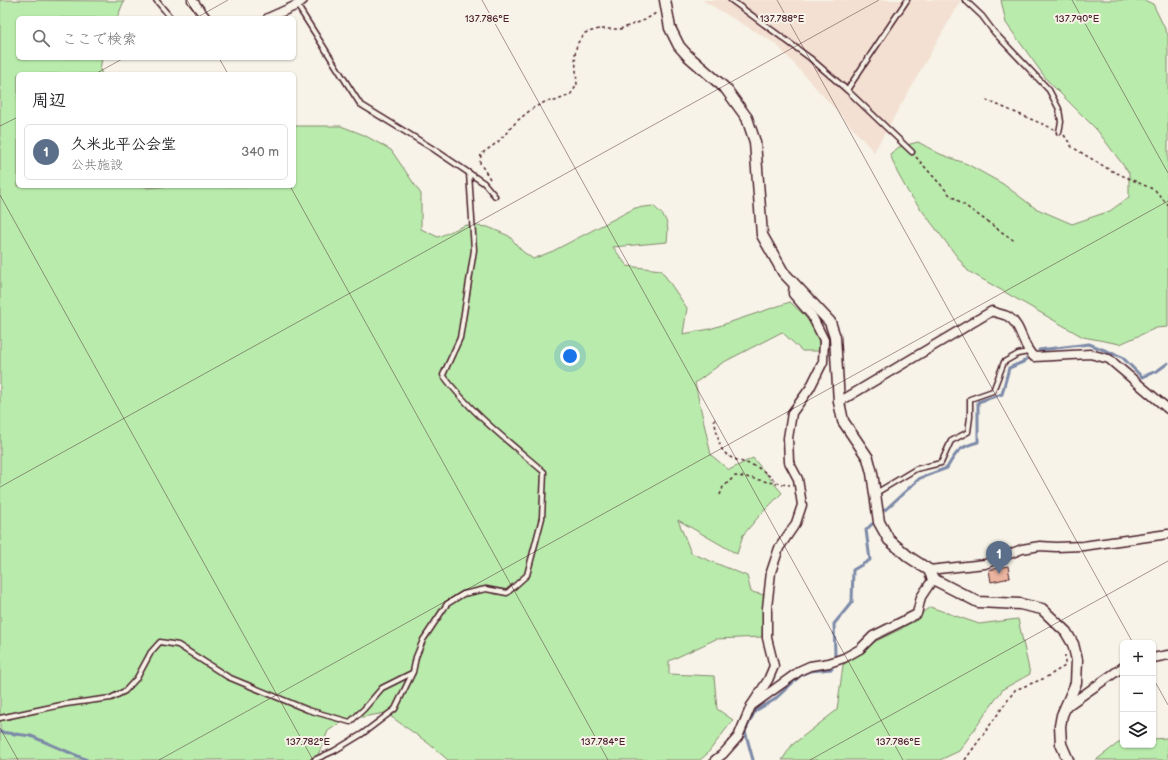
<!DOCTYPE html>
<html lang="ja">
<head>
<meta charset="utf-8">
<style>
	body { margin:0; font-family:"Balsamiq Sans","Klee One",sans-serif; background:#f2f2f2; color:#202124 }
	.controls { position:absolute; right:12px; bottom:12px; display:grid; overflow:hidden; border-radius:6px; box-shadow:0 1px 3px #0004 }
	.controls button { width:36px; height:36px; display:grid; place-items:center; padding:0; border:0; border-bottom:1px solid #e0e0e0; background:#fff; color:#202124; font:20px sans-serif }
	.you { position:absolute; left:570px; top:356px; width:14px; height:14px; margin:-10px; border:3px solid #fff; border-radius:50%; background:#1a73e8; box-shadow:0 0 0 6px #1a73e833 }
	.badge { display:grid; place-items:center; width:26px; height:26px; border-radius:50%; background:#7c3aed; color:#fff; font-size:13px; font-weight:700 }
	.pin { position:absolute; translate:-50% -33px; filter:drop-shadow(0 1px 2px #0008) }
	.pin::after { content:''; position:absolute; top:21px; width:14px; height:12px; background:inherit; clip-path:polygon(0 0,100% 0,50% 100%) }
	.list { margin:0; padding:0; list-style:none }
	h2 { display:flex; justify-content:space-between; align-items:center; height:52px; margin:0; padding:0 16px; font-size:17px }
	h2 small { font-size:13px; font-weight:400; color:#757577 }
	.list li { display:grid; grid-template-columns:26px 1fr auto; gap:12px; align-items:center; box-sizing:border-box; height:56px; margin:0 8px 8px; padding:0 8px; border:1px solid #e0e0e0; border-radius:6px }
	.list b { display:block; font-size:15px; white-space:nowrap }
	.list p { margin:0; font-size:13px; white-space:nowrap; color:#757577 }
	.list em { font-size:13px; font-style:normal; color:#757577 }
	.icon { flex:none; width:22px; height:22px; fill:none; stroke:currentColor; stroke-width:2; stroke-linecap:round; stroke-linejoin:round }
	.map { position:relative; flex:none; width:1168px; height:760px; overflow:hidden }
	.search { position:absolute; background:#fff; box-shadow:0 1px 3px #0004; left:16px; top:16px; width:280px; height:44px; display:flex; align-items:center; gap:10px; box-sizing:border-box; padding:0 14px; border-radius:6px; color:#757577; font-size:15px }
	.panel { position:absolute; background:#fff; box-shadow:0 1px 3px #0004; left:16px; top:72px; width:280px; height:116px; border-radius:6px }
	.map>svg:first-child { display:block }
</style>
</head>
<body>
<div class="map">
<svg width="1168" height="760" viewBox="0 0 1168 760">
	<rect width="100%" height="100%" fill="#f7f3e8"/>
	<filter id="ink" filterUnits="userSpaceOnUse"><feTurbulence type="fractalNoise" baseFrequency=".025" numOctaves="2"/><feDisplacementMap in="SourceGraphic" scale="8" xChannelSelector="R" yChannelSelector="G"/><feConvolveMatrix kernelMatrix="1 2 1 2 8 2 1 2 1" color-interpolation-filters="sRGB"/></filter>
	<g filter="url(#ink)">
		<polygon fill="#f3e0d2" points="702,0 961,0 874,152 776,44"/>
		<g fill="#b9ecac" stroke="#82866c">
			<path d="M0,0L124,1L117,18H18V58H102L100,70L102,74H18V186H146L147,188L169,186H294V126H341L364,135L391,150L421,194V229L438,237L466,225L488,227L509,236L522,251L533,259L553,251L635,208L653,206C668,218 669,224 667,242L613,247L627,266L661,270L687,308L683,334L710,329L790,302L804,315L818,334L819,351H802L782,332L722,363L695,383L711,455L729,470L753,458L782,493L760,515L743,535L737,554L678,520L691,553L747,576L751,592L765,595L762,637L716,639L669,661V674L714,676L717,709L733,720L707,754L700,760H448L428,743L386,713L344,720L328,731L316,760H0Z"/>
			<polygon points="1001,0 1144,0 1153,4 1168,35 1168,327 1156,328 1120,344 1083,337 968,271 908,192 897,172 890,154 899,147 918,142 940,154 967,164 1003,184 1035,208 1072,224 1110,211 1129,197 1129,173 1097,130 1047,80 1006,23"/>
			<polygon points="930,607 979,624 1018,619 1030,674 1003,689 959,751 940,760 782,760 792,745 837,710 843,665 876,641 901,629"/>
			<polygon points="1166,738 1168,739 1168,760 1096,760 1121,741 1123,741 1123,745 1153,745 1153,739"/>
		</g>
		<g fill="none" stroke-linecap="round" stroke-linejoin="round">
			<g stroke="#7c89a8" stroke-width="3">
				<polyline points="1039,350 1089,344 1122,357 1142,377 1157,371 1168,363"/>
				<path d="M885,510L920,478L947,468C956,452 959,447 978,442V402L1002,394L1009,368L1023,362L1027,359"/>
				<polyline points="835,655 834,624 852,602 853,570 870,560 866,530 872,524"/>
				<polyline points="0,732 31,736 87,760"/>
				<polyline points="753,760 745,731 755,711 774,700 801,675 810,671 832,669"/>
			</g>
		</g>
		<polygon fill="#ebb59f" stroke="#4a1f2b" points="1008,566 1010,578 991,582 989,570"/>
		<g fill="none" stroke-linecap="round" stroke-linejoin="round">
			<g stroke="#4a1f2b" stroke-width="7">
				<g id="service">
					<polyline points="156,0 171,18"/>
					<polyline points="731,0 810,58 847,90 907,0"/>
					<polyline points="965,0 982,16 994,32 1049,90 1059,109 1061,122 1059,132"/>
					<polyline points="297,5 360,104 435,150 469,173 484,183 495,196"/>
					<polyline points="847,90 912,152"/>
					<polyline points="876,493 916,469 941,463 951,441 968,432 970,417 970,399 993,391 1004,362 1018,354 1028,352"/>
					<polyline points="0,718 66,704 111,698 125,691 137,678 151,652 160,642 178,645 228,677 308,710 350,722 364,709 382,688 412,673"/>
					<path d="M314,760L334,751L362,734L395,709L413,672L416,657L423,640L447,604L463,594L486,589L507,593L527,575L542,518L544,472C509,442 471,413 443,375L460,338L474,250L469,173"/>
				</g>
			</g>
			<g stroke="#4a1f2b" stroke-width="11">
				<g id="minor">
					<polyline points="192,0 206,18"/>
					<polyline points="268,18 297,5 303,0"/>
					<path d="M839,402L992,311C996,313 1002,314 1007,316C1023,325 1021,346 1034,357L1090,354L1109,359L1168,409"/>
					<polyline points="929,570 985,564 1022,549 1040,546 1056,547 1083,546 1168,534"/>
					<polyline points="1153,658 1168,655"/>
					<polyline points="751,706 768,680 774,666 767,638 767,608 771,572 779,548 796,523 802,505 798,479 789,462 788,438 792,413 810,388 823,362 824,340 812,316 793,294 794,284"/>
					<polyline points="1066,707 1123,667"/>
					<polyline points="715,760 723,754 738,737 751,706 801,670 810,666 829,663 844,658 860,649 873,636 917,614 921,597 933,579"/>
				</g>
			</g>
			<g stroke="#4a1f2b" stroke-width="13">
				<polyline id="tertiary" points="665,0 670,28 679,46 688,56 726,89 747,118 755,142 762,235 783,272 830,322 835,337 839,402 843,421 868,458 872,473 879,522 889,540 909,557 929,570 933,579 978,602 1020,604 1042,609 1066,632 1073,644 1077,660 1076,683 1062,715 1060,726 1061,744 1068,760"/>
			</g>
			<g stroke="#4a1f2b" stroke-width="1.5" stroke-dasharray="3 3" stroke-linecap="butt">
				<polyline points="986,100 1054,129"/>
				<polyline points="1064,135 1072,147 1110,170 1155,190 1168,205"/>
				<polyline points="916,157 949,194 1016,242"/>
				<polyline points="490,179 480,163 481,154 498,142 517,121 533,108 547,101 555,101 570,95 577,85 575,54 577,44 585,33 599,29 620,29 645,20 656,13"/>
				<path d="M714,419C716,427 718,446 724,452C733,462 750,462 760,469C774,477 772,484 790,485"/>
				<polyline points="720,495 723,487 735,476 746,477 777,484"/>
				<polyline points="965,760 1015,690 1045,678 1065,666 1065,655"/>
			</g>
			<use href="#service" stroke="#f7f3e8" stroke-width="4"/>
			<use href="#minor" stroke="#f7f3e8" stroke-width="8"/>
			<use href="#tertiary" stroke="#f7f3e8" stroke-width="10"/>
		</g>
	</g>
	<path fill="none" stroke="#4a1f2b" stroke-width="1" stroke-opacity="0.45" d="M187,0L197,18M482,0L903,760M777,0L1133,643M1072,0L1168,173M196,18L228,0M219,58L228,74M95,74L124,58M0,126L18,117M290,186L608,760M0,195L313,760M0,487L879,0M1153,678L1168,705M0,728L18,760M159,760L1168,201M810,760L1168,561"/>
	<g font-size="10" text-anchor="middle" fill="#4a1f2b" stroke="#f7f3e8" stroke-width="4" stroke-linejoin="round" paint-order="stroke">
		<text x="487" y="22">137.786°E</text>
		<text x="782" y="22">137.788°E</text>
		<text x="1077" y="22">137.790°E</text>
		<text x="308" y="745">137.782°E</text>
		<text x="603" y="745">137.784°E</text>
		<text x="898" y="745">137.786°E</text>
	</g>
</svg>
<div class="controls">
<button>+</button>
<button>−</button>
<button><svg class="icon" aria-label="layers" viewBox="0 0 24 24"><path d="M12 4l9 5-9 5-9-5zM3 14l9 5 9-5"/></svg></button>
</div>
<div class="you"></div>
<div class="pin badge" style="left:999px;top:574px;background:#5c6f8a">1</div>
<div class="search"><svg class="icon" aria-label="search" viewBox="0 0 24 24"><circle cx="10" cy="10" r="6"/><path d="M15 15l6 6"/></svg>ここで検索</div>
<section class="panel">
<h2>周辺<small></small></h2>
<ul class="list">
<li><span class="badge" style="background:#5c6f8a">1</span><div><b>久米北平公会堂</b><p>公共施設</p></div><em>340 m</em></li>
</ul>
</section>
</div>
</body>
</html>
